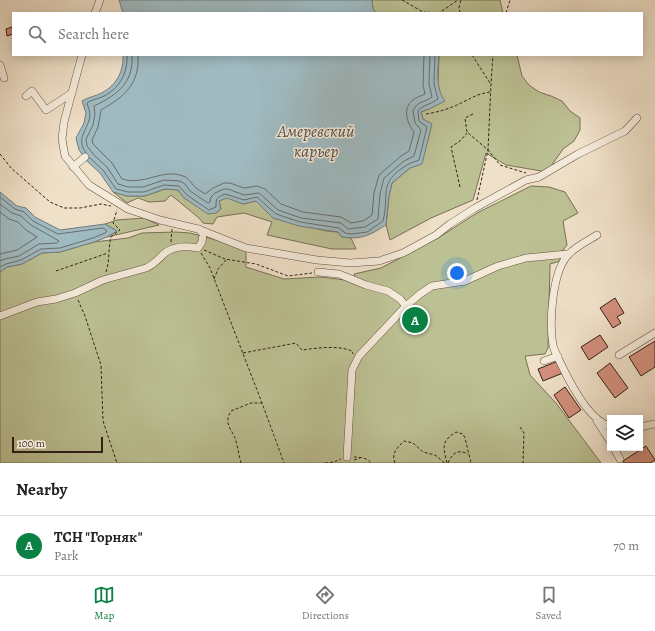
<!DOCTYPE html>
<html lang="en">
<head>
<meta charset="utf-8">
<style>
	body { margin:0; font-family:Alegreya,serif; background:#f6f6f6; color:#222 }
	.controls { position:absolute; right:12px; bottom:12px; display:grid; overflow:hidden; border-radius:0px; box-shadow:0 2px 10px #0003 }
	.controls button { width:36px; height:36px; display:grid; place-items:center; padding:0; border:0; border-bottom:1px solid #e0e0e0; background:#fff; color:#222; font:20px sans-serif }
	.scale { position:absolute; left:12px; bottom:10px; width:91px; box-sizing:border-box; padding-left:4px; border:2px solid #352016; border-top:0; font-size:11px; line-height:14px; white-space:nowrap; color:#352016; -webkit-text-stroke:3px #f5ebdb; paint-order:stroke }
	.you { position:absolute; left:457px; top:273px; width:14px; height:14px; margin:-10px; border:3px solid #fff; border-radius:50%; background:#1a73e8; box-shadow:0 0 0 6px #1a73e833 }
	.badge { display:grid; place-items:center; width:26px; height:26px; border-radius:50%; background:#0b8043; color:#fff; font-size:13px; font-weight:700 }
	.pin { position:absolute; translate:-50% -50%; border:2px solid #fff; box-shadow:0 1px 4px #0006 }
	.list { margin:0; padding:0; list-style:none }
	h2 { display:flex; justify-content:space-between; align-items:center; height:52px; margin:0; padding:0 16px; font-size:17px }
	h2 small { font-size:13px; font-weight:400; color:#767676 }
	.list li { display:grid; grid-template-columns:26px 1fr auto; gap:12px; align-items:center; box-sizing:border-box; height:60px; padding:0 16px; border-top:1px solid #e0e0e0 }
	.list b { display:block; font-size:15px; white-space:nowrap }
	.list p { margin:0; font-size:13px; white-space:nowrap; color:#767676 }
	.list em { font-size:13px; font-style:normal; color:#767676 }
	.icon { flex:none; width:22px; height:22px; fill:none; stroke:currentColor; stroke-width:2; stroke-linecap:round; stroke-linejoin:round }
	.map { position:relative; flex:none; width:655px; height:463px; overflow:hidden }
	.search { position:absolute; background:#fff; box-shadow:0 2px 10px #0003; left:12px; right:12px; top:12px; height:44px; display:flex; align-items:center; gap:10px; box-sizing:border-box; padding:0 14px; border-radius:0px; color:#767676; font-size:15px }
	.sheet { height:112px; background:#fff }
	nav { display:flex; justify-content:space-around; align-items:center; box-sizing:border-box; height:56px; border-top:1px solid #e0e0e0; background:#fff; font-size:11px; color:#767676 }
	nav a { display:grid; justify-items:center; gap:2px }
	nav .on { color:#0b8043 }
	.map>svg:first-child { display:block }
</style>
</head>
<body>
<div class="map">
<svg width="655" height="463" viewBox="0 0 655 463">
	<rect width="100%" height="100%" fill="#efe0c8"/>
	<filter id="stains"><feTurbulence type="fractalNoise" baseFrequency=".005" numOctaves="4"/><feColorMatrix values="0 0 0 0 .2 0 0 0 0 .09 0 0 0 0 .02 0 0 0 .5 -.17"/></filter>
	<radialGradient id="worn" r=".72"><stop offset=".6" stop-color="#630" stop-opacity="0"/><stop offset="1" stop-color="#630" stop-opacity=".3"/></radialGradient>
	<g fill="#bcc194" stroke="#787055">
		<polygon points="372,0 500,0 503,13 376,13 373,9"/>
		<polygon points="439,55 517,55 522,76 529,85 539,92 551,96 562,101 570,111 580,118 580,130 574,141 563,149 547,172 506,165 486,153 473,200 431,218 390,240 386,225 389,196 392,183 410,168 423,119 421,112 429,109 441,96 438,84"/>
		<polygon points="531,186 549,187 565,192 578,213 563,221 567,245 560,254 560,261 550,264 548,348 545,354 525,356 530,375 556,403 601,463 0,463 0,272 7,267 22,264 42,253 60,252 94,242 128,238 142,233 176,232 190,233 246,248 246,267 284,279 320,277 345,280 362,286 356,280 354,274 381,268 438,238 477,213"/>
		<polygon points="165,189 178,190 184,198 216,213 221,209 219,201 227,197 243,204 256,201 273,218 326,231 338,232 342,237 351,238 356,249 332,249 267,235 272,222 244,213 217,217 213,224 203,223 199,218 171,195 165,201 149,202 138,198 127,203 113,192 127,196 145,196"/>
		<polygon points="144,218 159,225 107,237 117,231 105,224 117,220"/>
	</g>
	<g fill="#9fbac1" stroke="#757c7d">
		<polygon points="119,0 372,0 373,9 376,13 123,13"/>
		<path d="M123,55H439C438,70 435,88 445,101L429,109L421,112L423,119L432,124L422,164L410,168L392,183L389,196L386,225C370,235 362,240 342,237L338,232L299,226L273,218L256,201L243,204L227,198L219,201L221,209L216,213L208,214L184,198L178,190L165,189L145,196H127L113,192L100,173L88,162L79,150L76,138L84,123L86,113L82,101C87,98 89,98 94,96C113,90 124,75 123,55Z"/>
		<polygon points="0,192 17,206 26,208 35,217 60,230 105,224 117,231 107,237 94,242 60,252 42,253 22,264 7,267 0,272"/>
	</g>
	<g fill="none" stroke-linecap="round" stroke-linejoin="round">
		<g stroke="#6a6d6c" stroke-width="1">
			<path d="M132,55C134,83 117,95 94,106L95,114L93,125L86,139L87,146L94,155L107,167L118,184L128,187H143L164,180L180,181L185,184L190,191L208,203L210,202L211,197L215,193L224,189H228L244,195L259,193L278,210L301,218L341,223L348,229L365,227L378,219L380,194L384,178L404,161L414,156L421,130L415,123L413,111C416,102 425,102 432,97L429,84L430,55"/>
			<path d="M138,55C140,84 124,97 101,110L98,127L92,140L93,144L112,163L122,179C145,186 162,168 183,176C189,178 191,183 195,187C197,189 202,192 205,194L213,188L224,183H230L244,188L257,186L265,189L281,204L303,212L341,217L351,223L363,221L372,215L374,193L379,175L401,156L409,151L414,132C407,123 402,108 413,100C416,97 421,96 425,94L423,85L424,55"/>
			<path d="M86,153C75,138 88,130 90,116C90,111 88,107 87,103C91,100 97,99 102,97C119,89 128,74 127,55"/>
			<path d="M89,157L103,170L116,189L128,192H144L164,185L179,186L187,195L209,210L216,207C216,198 216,198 225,194L244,200L257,197L276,214L300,222L339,228L345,233L351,234L367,232L383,221C390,194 377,183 407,165C411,162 415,162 419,160L427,127L419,121L418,111C422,105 432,104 438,99L434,84L435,55"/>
			<polyline points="0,197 15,209 24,212 33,221 58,234 103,228 107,231 105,233 93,238 60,248 41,249 21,260 6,264 0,267"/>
			<polyline points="0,204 12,213 21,216 31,225 59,241 57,243 39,244 19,256 5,259 0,261"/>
			<polyline points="0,212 9,219 18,222 26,230 37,237 17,250 0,254"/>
		</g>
	</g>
	<g fill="#d3907d" stroke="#352016">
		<polygon points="12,27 13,34 7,36 6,29"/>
		<polygon points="615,298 624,313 617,317 621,323 613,328 600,308"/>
		<polygon points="600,335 608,347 589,360 581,347"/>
		<polygon points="655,341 655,367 641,376 629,357"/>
		<polygon points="558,361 563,373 543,381 538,369"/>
		<polygon points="610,363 628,388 615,398 597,373"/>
		<polygon points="565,387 581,410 569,418 554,395"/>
		<polygon points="646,446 655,460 650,463 624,463 623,461"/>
	</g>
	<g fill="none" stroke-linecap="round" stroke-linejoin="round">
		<g stroke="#645042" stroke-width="8">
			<g id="minor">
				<polyline points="95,13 100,0"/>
				<polyline points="82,55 64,122 62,139 65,156 89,185 128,209 160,220 198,229 246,248 317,260 350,263 379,261 403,253 436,235 450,224 475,208 526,180 539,177 578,154 625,131 637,118"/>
				<polyline points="0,65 4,78"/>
				<polyline points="26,96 32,91 46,110 72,93"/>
				<polyline points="73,167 85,157"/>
				<path d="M597,235C589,240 575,247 569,254C552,270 549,323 553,345C554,351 558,357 560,362C569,381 589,421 610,426"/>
				<polyline points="318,272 339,274 366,285 388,291 400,299 406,306"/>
				<path d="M0,316L37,302L56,299L75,293L103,280L146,268C155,264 159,258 166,252C175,246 188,246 198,248L202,242L203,234L199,229"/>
				<polyline points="619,355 655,333"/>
				<polyline points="544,361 558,356"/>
				<polyline points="597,421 610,441"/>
				<polyline points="640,427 655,424"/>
				<polyline points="614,448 620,459"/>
				<polyline points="347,457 352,370 359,356 406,306 420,294 432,286 465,281 498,266 526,258 568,254"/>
			</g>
		</g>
		<g stroke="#352016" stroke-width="1" stroke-dasharray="3 2" stroke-linecap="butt">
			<polyline points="402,0 423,12"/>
			<polyline points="425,13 424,12 439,13 458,0"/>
			<polyline points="460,13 459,7 461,0"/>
			<polyline points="506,13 510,0"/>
			<polyline points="472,55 490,83"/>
			<path d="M426,114C439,112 452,108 463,102C474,97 477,94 490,92"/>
			<polyline points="473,114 465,118 467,132 488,150 500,165 526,173"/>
			<polyline points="0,154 11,168 50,202 64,208 80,208 101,204 111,206"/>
			<polyline points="460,187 451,147 460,141 467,133"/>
			<polyline points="477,200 488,150 491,84 493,55"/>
			<polyline points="171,242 172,229"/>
			<polyline points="204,250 225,259 256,264 288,276 312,273"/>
			<polyline points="201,253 210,268 262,403 284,463"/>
			<polyline points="56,271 108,253"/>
			<path d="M106,272C110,260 108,248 111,237L120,230L113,223L117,210"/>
			<polyline points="214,279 218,269 226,260"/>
			<polyline points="78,300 85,316 101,365 103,421 117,463"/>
			<path d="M243,353L296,343L302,350C318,348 337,345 352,351L353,354"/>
			<polyline points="520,427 524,433 523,463"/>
			<path d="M354,457C360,457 368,458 371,463"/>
			<polyline points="354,460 360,458"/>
			<path d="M241,463C239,456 238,448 236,441C232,428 223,425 231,411L251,403H262"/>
			<polyline points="325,463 334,462 341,459"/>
			<path d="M395,463C391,453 397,448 404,441L413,443L423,452L435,455L445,463"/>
			<path d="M447,463C443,447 441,441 456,432L463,434L465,438L471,463"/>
			<path d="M448,463C452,453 458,449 468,454"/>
		</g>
		<use href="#minor" stroke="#f5ebdb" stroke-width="7"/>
	</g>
	<g text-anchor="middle" stroke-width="3" stroke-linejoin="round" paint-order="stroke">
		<g font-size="17" font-style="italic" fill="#554e49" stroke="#f5ebdb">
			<text x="316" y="137">Амеревский<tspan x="316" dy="20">карьер</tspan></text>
		</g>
	</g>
	<rect width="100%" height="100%" filter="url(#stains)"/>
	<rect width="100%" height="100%" fill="url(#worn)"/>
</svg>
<div class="controls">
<button><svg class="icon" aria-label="layers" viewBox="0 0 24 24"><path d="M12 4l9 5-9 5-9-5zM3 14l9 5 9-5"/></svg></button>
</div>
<div class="scale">100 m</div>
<div class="you"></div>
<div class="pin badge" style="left:415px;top:320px">A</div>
<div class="search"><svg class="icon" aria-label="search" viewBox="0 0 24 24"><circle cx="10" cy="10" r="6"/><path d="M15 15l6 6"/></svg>Search here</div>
</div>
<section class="sheet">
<h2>Nearby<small></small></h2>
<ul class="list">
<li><span class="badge">A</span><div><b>ТСН &quot;Горняк&quot;</b><p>Park</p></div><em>70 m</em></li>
</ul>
</section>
<nav>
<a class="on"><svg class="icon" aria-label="map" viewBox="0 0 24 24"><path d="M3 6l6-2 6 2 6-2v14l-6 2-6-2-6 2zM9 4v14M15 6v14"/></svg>Map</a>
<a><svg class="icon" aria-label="directions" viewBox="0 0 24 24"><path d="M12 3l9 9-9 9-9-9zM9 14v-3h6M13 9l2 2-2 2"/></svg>Directions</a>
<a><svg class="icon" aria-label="saved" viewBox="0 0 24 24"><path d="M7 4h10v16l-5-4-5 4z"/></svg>Saved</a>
</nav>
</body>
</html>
